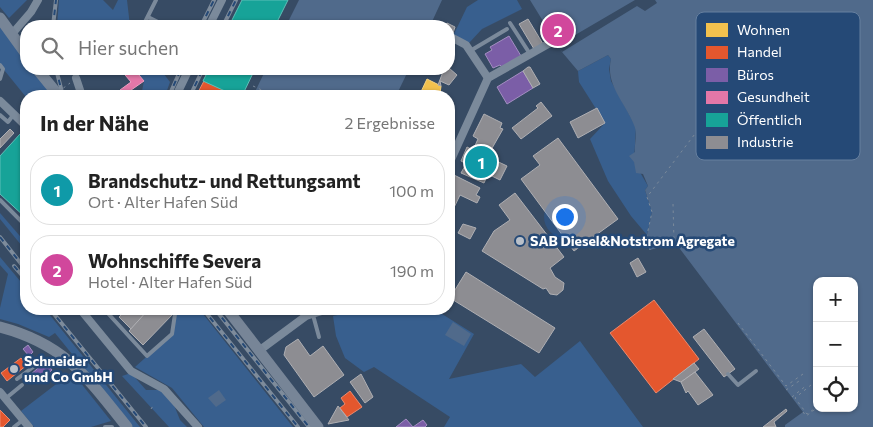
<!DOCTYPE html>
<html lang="de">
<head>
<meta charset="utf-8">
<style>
	body { margin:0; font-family:Commissioner,sans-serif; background:#f2f2f2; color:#222 }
	.controls { position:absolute; right:15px; bottom:15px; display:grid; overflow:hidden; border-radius:10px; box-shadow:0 1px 4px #0004 }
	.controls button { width:45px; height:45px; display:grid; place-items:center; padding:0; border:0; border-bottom:1px solid #e0e0e0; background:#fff; color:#222; font:25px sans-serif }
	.you { position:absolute; left:564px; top:216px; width:18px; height:18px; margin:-12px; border:4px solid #fff; border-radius:50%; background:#1a73e8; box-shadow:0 0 0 8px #1a73e833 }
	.badge { display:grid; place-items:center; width:32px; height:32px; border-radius:50%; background:#d93025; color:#fff; font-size:16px; font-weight:700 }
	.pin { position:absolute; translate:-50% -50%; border:2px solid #fff; box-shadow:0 1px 5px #0006 }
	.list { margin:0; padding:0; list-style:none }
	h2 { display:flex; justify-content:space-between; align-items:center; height:65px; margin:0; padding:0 20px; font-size:21px }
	h2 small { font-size:16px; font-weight:400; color:#767676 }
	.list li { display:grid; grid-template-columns:32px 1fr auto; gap:15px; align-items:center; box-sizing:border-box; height:70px; margin:0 10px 10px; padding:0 10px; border:1px solid #e0e0e0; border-radius:20px }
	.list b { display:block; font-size:19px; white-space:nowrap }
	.list p { margin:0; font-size:16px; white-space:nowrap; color:#767676 }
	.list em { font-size:16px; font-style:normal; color:#767676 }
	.icon { flex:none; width:28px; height:28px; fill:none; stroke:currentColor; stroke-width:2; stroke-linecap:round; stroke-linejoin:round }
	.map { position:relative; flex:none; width:873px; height:427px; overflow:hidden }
	.search { position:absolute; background:#fff; box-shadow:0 1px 4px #0004; left:20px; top:20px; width:435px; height:55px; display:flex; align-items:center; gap:12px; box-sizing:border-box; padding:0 18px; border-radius:20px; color:#767676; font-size:19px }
	.panel { position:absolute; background:#fff; box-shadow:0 1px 4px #0004; left:20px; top:90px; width:435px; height:225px; border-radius:20px }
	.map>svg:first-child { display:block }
</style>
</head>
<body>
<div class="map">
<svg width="873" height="427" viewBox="0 0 873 427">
	<rect width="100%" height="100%" fill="#374b64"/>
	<g fill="#385f8e">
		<polygon points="0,0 27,0 9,18 0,7"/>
		<polygon points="59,0 103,0 113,10 118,0 127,0 130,26 99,26 97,24 93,26 57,26"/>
		<polygon points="478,0 517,0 522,9 482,29 469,43 453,36 467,7"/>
		<polygon points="0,18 26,54 26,69 37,69 59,96 26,97 0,65"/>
		<polygon points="608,55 611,59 609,69 611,81 636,127 634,162 648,186 645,190 652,212 647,235 631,216 608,181 590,139 605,123 579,82 578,71"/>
		<polygon points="134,69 160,69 170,82 165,96 141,96 144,81"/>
		<polygon points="0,213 26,243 26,251 0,219"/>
		<polygon points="0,257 26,288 26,309 45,309 140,427 131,427 55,333 49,337 18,324 0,319 0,308 8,274 0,265"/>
		<polygon points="174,309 199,309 293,427 204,427 172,388 135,367 172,334"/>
		<polygon points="366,309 434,309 474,334 449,379 521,364 535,377 580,341 643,427 444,427 450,417 374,367 364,372 345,358 336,336 333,316"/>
		<polygon points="72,372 111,421 91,427 34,427 21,411"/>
		<polygon points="131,373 146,390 160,390 174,405 180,420 187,427 169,427 122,376"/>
	</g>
	<g fill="#506a8b" fill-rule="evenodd">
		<polygon points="299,0 442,0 430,26 286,26"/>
		<path d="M530,0H873V427H785V425L803,412L674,241L671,238L660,247L650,250L647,235L652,212L645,190L648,186L643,174L636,173L634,162L629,156L635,152C634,144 638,133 634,125C625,102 605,85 611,59L608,55L578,71L562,52ZM817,281H854V408H817Z"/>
		<polygon points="266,69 409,69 396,96 253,96"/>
		<polygon points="453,322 471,334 464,346 445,335"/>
		<polygon points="219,390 226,400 216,407 208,398"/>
	</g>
	<polygon fill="#374b64" points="635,0 655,0 657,3 645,11 637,6 562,52 558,45"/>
	<polygon fill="#f2c14e" stroke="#f6d483" points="427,79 441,86 440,94 445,96 419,96"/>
	<g fill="#e4572e" stroke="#ec896d">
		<polygon points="204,81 236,96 196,96"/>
		<polygon points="654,300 699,359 656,393 610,333"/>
		<polygon points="21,358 27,365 7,381 1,373"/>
		<polygon points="350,391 362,407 347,417 340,408 345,404 341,398"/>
		<polygon points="0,410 10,420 3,427 0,427"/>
	</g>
	<g fill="#7b5ea7" stroke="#a38ec1">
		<polygon points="509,36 521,56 502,67 500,65 493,68 485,54 492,50 490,47"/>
		<polygon points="523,71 533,88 507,104 497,87"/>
		<polygon points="28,345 33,352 29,356 23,349"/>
		<polygon points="45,362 52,370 37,383 30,375"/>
		<polygon points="406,419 413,427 396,427"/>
		<polygon points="423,420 427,425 425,427 413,427"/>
	</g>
	<polygon fill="#e377a8" stroke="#eba0c2" points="120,69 134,69 144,81 124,95 120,90 131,82"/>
	<g fill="#17a398" stroke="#5dbfb7">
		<polygon points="242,0 288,0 275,26 229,26"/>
		<polygon points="209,69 255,69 242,96 236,96 203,81"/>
		<polygon points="20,134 26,140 26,218 0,194 0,156"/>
	</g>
	<g fill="#8d8d92" stroke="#afafb3">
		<polygon points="528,19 543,44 534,49 519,24"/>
		<polygon points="447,23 455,27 453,33 449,31 449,26 446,26"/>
		<polygon points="528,67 530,67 540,84 533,88 523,71"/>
		<polygon points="449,68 457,75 449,85 440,81 441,86 438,85 444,69"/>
		<polygon points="541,102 552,116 521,139 512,128 538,108 536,106"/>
		<polygon points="597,108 605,123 578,138 570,122"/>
		<polygon points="484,114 502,123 500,128 503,129 487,157 473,150 478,139 473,136"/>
		<polygon points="10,129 14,133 0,148 0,139"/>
		<polygon points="558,138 618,219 574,251 521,179 540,165 533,156"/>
		<polygon points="467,147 507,166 500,180 461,161"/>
		<polygon points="466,164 488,174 484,183 461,173"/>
		<polygon points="454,175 480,188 476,195 480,197 477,203 460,195 449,218 449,186"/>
		<polygon points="515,193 564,257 550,268 555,277 564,283 563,290 557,295 550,294 546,288 543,289 482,251 494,231 510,220 499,205"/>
		<polygon points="463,224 476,228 470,239 458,233"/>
		<polygon points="638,258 646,272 637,277 630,263"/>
		<polygon points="466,272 555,328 539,353 450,298"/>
		<polygon points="114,309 147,309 148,310 131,329 119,317 121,315"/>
		<polygon points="153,309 157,313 161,309 167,309 173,314 143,345 129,331 148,310"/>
		<polygon points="704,329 735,369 724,377 693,337"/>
		<polygon points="298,339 310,356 323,346 344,375 314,397 284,355 286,347"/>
		<polygon points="694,363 699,369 695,372 681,382 673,379"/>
		<polygon points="695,372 713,395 698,405 688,391 686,393 681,382"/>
		<polygon points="361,374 373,397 365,403 350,382"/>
		<polygon points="338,406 349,420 328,424"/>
		<polygon points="786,409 787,411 774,422 776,427 763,427"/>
	</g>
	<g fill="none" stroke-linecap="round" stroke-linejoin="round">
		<g stroke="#7b8a9b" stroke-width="1" stroke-dasharray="2.5 4" stroke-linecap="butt">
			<polyline points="253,86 275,96"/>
			<polyline points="673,204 674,241"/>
			<polyline points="650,250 647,235 652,212 647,197 777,26"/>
			<polyline points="738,323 786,386 803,374"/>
			<polyline points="811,385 795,398 807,414 817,407"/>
			<polyline points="786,390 802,379"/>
			<polyline points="792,397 807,385"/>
			<polyline points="151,409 153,406"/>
			<polyline points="803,412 806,416 817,408"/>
		</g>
		<g stroke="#7b8a9b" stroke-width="4">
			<polyline points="148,17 166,26"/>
			<polyline points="510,23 530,54"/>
			<polyline points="143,26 156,0"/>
			<polyline points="470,51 507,29"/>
			<polyline points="0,65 3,69 0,79"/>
			<polyline points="107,92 115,96"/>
			<polyline points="0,115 8,122 14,114"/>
			<polyline points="0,200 26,226"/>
			<polyline points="449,241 452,235"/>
			<polyline points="104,309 147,356 172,334 175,314 172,309"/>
			<polyline points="313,315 319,337"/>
			<polyline points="728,374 738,385 756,371"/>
			<polyline points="17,379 44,359"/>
			<polyline points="5,399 22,385"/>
			<polyline points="14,427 23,420"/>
			<polyline points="105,427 112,427"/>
		</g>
		<g stroke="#7b8a9b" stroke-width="8">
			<polyline points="209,26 222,0"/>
			<polyline points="12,34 31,12 38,0"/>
			<polyline points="449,36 466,45 488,78"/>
			<polyline points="76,78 82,96"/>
			<polyline points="176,96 189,69"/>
			<polyline points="0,101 26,126"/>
			<polyline points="449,164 488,78 550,43"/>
			<polyline points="80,309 131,371 164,389 198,427"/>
			<polyline points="260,350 306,316 328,309"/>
			<polyline points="0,392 29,427"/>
		</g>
		<g stroke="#778597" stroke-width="11">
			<polyline points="0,18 26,54"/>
			<polyline points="37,69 59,96"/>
			<polyline points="227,309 318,427"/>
			<path d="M0,327C65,344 87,377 127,427"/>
		</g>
		<g stroke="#7d8b9b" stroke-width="4">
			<g id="rail">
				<polyline points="53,26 56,0"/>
				<polyline points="201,26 214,0"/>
				<polyline points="223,26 236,0"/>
				<polyline points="56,69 63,96"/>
				<polyline points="169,96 181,69"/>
				<polyline points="190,96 203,69"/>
				<polyline points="0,237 26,270"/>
				<polyline points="14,266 26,280"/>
				<polyline points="50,309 146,427"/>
				<polyline points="203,309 298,427"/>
				<polyline points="215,309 309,427"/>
			</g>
		</g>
		<use href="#rail" stroke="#254976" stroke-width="2" stroke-dasharray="5.5" stroke-linecap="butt"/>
		<polyline stroke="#7b8a9b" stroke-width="1" stroke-dasharray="2.5 4" stroke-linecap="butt" points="53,96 70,83"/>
	</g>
	<g fill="#b9c0c9" stroke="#254976" stroke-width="2">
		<circle cx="520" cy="241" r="5"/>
		<circle cx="14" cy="369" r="5"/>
	</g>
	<g text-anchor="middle" stroke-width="5" stroke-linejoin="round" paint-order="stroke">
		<g font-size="14" font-weight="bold" fill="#fff" stroke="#254976" text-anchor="start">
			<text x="530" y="246">SAB Diesel&amp;Notstrom Agregate</text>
			<text x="24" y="366">Schneider<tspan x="24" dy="16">und Co GmbH</tspan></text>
		</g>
	</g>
	<rect x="696" y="12" width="164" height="148" rx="8" fill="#254976" stroke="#66809f" stroke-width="1"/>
	<rect x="706" y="23" width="22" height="14" fill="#f2c14e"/>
	<rect x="706" y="46" width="22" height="13" fill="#e4572e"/>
	<rect x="706" y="68" width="22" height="14" fill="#7b5ea7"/>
	<rect x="706" y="91" width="22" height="13" fill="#e377a8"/>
	<rect x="706" y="113" width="22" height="14" fill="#17a398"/>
	<rect x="706" y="136" width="22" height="13" fill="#8d8d92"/>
	<g font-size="14" fill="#fff">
		<text x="737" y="35">Wohnen</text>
		<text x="737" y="57">Handel</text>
		<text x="737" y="80">Büros</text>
		<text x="737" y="102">Gesundheit</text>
		<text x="737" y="125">Öffentlich</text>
		<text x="737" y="147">Industrie</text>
	</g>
</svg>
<div class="controls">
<button>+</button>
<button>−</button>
<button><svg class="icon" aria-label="locate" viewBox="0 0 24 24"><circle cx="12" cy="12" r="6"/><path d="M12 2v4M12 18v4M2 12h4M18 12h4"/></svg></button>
</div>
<div class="you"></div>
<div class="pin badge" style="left:481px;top:162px;background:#0f9aa8">1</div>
<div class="pin badge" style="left:558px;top:30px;background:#d1479c">2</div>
<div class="search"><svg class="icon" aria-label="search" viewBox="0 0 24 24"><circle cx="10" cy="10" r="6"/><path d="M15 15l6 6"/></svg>Hier suchen</div>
<section class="panel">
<h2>In der Nähe<small>2 Ergebnisse</small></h2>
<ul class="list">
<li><span class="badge" style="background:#0f9aa8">1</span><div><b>Brandschutz- und Rettungsamt</b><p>Ort · Alter Hafen Süd</p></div><em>100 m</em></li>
<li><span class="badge" style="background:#d1479c">2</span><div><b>Wohnschiffe Severa</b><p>Hotel · Alter Hafen Süd</p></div><em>190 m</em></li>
</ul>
</section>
</div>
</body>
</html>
